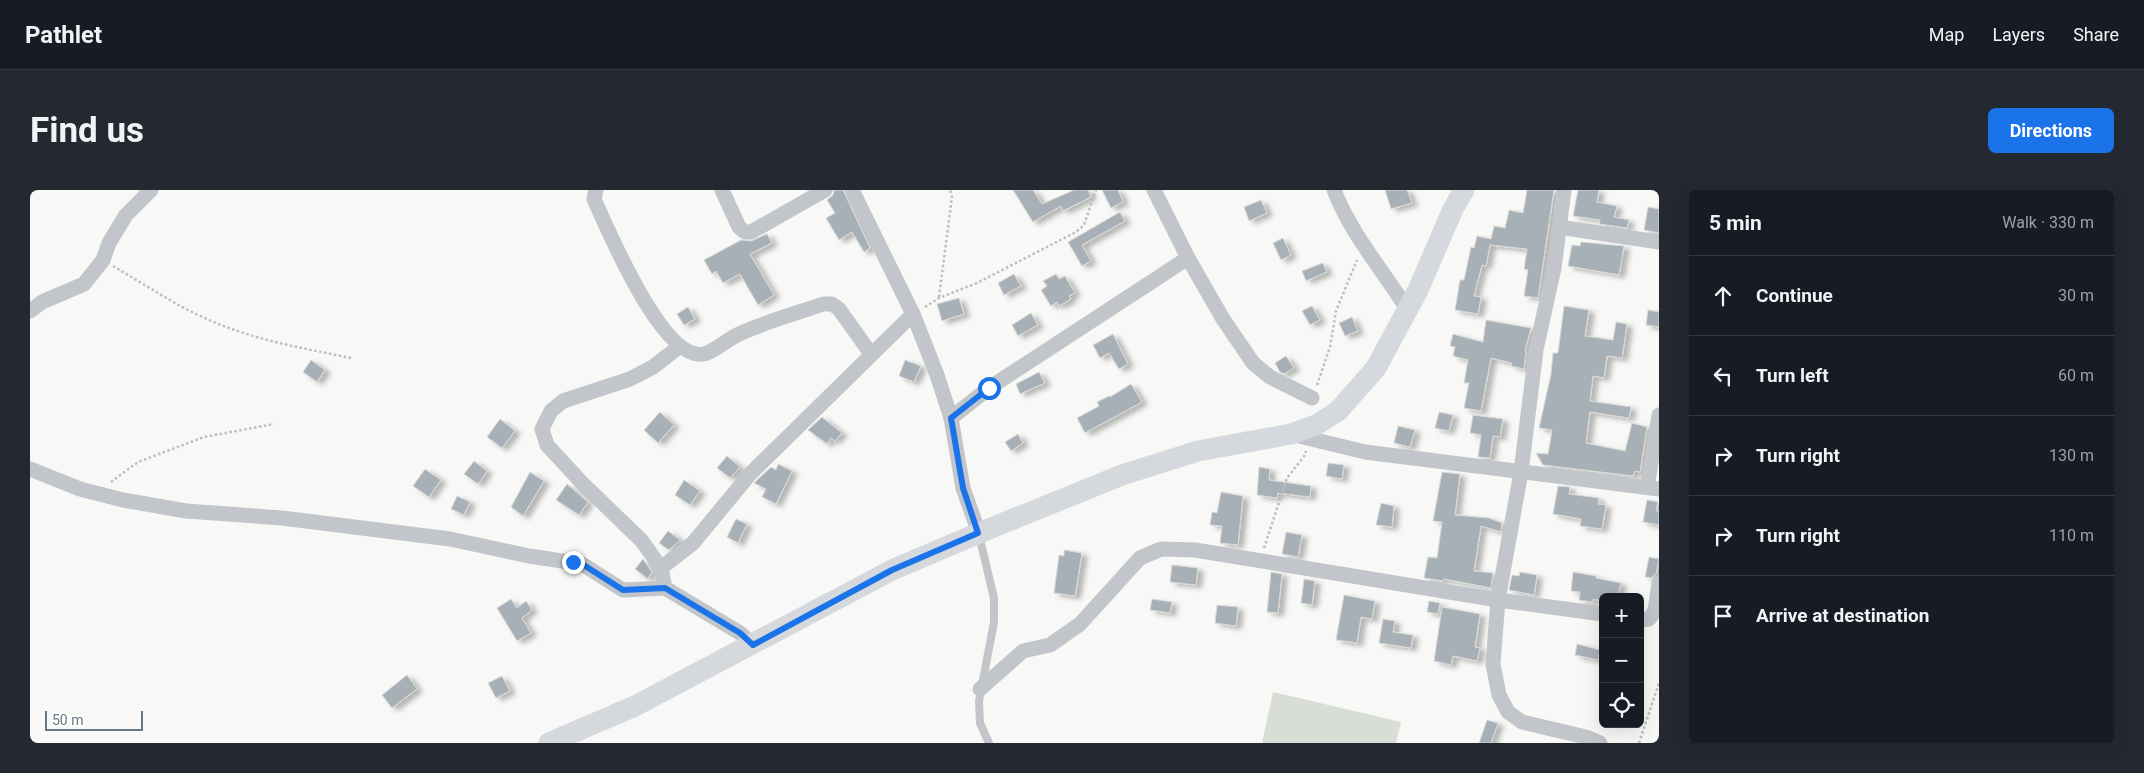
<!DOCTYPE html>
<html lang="en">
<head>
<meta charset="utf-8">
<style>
	body { margin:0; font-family:Roboto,sans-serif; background:#242831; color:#f1f3f6 }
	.controls { position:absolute; right:15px; bottom:15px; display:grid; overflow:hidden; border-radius:8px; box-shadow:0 5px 20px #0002 }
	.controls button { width:45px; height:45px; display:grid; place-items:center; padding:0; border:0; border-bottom:1px solid #363941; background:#171b24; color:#f1f3f6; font:25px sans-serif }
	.scale { position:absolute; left:15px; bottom:12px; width:98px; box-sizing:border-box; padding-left:5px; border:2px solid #687786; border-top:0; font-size:14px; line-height:18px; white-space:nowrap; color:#687786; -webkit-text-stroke:4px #fff; paint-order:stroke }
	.stop { position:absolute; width:15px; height:15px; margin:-11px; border:4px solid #1a73e8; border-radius:50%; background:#fff }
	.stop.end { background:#1a73e8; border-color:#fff; box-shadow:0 1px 5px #0008 }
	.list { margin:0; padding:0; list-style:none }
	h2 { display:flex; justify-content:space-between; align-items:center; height:65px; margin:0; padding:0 20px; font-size:21px }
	h2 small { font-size:16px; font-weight:400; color:#9ea1a6 }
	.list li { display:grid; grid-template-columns:32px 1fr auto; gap:15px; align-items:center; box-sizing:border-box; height:80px; padding:0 20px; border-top:1px solid #363941 }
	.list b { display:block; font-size:19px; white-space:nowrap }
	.list em { font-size:16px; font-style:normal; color:#9ea1a6 }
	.icon { flex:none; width:28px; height:28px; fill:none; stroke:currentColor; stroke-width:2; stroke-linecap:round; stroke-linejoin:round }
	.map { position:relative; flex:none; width:1629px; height:553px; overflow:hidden; border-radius:8px }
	header { display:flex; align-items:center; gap:30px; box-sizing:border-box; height:70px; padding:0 25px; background:#171b24; border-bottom:1px solid #363941 }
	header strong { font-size:24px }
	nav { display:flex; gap:28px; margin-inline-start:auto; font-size:18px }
	.intro { display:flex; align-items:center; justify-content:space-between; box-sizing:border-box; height:120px; padding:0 30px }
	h1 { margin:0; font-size:35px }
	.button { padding:12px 22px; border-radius:8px; background:#1a73e8; color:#fff; font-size:18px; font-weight:700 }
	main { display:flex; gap:30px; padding:0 30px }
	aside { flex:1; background:#171b24; border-radius:8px; box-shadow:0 5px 20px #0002 }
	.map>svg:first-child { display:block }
</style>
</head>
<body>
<header>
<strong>Pathlet</strong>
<nav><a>Map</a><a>Layers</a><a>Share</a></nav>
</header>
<div class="intro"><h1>Find us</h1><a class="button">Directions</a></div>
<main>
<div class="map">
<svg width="1629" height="553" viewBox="0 0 1629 553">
	<defs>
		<filter id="shadow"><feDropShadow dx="5.5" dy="3" stdDeviation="2.5" flood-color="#0004"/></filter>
	</defs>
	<rect width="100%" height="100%" fill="#f8f8f6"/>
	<polygon fill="#d8ddd5" points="1243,502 1371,532 1366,553 1232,553"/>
	<g fill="#a8b0b7" stroke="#dadad8" filter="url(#shadow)">
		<polygon points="804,0 813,0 840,58 834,62 822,42 809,50 796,28 805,23 797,10 803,5"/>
		<polygon points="983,0 1003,0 1012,14 1044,0 1058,0 1061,7 1033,21 1031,16 1003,32"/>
		<polygon points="1072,0 1088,0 1093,12 1081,18"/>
		<polygon points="1355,0 1377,0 1382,13 1361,19"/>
		<polygon points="1497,0 1524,0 1508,108 1494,106 1498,80 1494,79 1497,59 1460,55 1456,76 1452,75 1444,106 1451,107 1448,124 1425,120 1430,90 1434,90 1441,57 1444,58 1447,46 1461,49 1464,36 1475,38 1479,20 1493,23"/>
		<polygon points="1548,0 1569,0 1567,12 1587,16 1584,27 1599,30 1597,38 1569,34 1570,30 1543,26"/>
		<polygon points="1231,10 1237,23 1219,31 1214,17"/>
		<polygon points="1618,17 1629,19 1629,43 1614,40"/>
		<polygon points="1090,22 1095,31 1052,55 1061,71 1052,76 1038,52"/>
		<polygon points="737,44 742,53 720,64 744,105 728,115 710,84 693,93 686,81 682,84 674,70 711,50 721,51"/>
		<polygon points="1253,48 1261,65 1251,70 1243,53"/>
		<polygon points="1551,52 1594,56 1589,85 1538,76 1542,55 1550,56"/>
		<polygon points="1293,73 1297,82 1276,91 1272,81"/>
		<polygon points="984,84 991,96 974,105 968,93"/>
		<polygon points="1026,84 1029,89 1035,86 1045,103 1039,106 1041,109 1029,116 1027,112 1021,116 1011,100 1017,96 1013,91"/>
		<polygon points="929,108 934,124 912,131 907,114"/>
		<polygon points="1282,116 1290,130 1280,135 1272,121"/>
		<polygon points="1534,116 1559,120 1555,146 1583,150 1586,132 1597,134 1592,168 1577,166 1574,188 1563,186 1560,211 1601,217 1599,228 1560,222 1556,253 1595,261 1602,233 1617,237 1610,282 1605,281 1603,286 1513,275 1506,263 1518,264 1522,240 1509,238 1521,184 1523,163 1528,163"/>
		<polygon points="658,117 665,129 654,135 647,124"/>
		<polygon points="1618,120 1629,122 1629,137 1616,135"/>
		<polygon points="1001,123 1008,135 988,146 982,135"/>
		<polygon points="1322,127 1328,141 1315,146 1309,133"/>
		<polygon points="1456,130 1501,138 1495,161 1496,162 1494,179 1481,176 1482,173 1461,168 1451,221 1434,218 1439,193 1434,193 1438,170 1423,166 1425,157 1420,156 1423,144 1453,152"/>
		<polygon points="1083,144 1098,174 1089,179 1079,163 1070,168 1063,155"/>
		<polygon points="1256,166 1264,178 1254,184 1250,182 1245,173"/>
		<polygon points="281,170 295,180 287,192 273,182"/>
		<polygon points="875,170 891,176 884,192 869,186"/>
		<polygon points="1009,182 1015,193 990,204 986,194"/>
		<polygon points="1101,194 1112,212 1055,243 1047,228 1069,216 1067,212 1079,206 1080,207"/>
		<polygon points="630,222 644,235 628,253 614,240"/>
		<polygon points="1409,222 1423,225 1419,241 1405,238"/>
		<polygon points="1443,225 1473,229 1470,247 1463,246 1460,268 1448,267 1451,245 1440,243"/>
		<polygon points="792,227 812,243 805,251 801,248 797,254 778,240"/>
		<polygon points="470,229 485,241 472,258 457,247"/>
		<polygon points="1368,236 1385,240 1380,257 1364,253"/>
		<polygon points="988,244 993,253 981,261 975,252"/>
		<polygon points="697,266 710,277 700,288 687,278"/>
		<polygon points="444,271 457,281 448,294 434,284"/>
		<polygon points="1298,273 1314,275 1312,289 1296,286"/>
		<polygon points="748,274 762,281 746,314 732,307 736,299 724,293 741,277 746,280"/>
		<polygon points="1229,277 1240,279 1239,290 1281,296 1280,307 1248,303 1247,308 1227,305"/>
		<polygon points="395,279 411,290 399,307 383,296"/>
		<polygon points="500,282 514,291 493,326 481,317"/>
		<polygon points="1412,282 1430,284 1425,325 1459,328 1472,333 1471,342 1451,336 1444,381 1463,383 1461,398 1414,389 1413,391 1394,388 1398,367 1407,368 1412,332 1403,331"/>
		<polygon points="654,290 670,301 660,315 645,305"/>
		<polygon points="537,294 558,312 549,325 526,310"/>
		<polygon points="1528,296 1540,297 1539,304 1569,308 1568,314 1576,315 1572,339 1550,336 1551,329 1523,324"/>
		<polygon points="1191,302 1213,306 1208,355 1190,353 1192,336 1180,335 1182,322 1187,323"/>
		<polygon points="427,306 440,312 434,325 421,319"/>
		<polygon points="1617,310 1628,312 1626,321 1629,321 1629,335 1613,332"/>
		<polygon points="1351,313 1364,316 1362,337 1346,335"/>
		<polygon points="706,329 717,334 708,353 697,347"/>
		<polygon points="638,341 650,350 639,360 629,353"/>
		<polygon points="1256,342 1272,345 1268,367 1252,364"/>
		<polygon points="1034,360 1052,363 1045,406 1024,403 1029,365 1034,366"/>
		<polygon points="1619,367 1629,369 1626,384 1621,388 1615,387"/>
		<polygon points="613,369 622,382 618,389 605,379"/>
		<polygon points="1142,375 1168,378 1166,395 1140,392"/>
		<polygon points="1241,382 1252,384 1248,423 1237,422"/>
		<polygon points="1490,382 1507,385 1504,405 1479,400 1482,385 1489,386"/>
		<polygon points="1543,382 1566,386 1566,388 1591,393 1588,407 1573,407 1573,411 1563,409 1563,412 1549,410 1550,402 1541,401"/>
		<polygon points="1274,389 1285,391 1282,415 1271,413"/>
		<polygon points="1314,405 1345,411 1342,429 1331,427 1327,453 1306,450"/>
		<polygon points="481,409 487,418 496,411 502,420 492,428 501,443 487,451 467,418"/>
		<polygon points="1122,409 1142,412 1140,423 1120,420"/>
		<polygon points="1399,411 1410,413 1408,424 1397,422"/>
		<polygon points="1187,415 1208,417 1206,436 1185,433"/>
		<polygon points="1412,417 1450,424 1445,457 1450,458 1447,471 1423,466 1421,475 1404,471"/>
		<polygon points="1353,429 1365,431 1363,442 1383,445 1381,458 1349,453"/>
		<polygon points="1547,454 1570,460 1568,470 1545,465"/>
		<polygon points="377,485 387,499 362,518 352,505"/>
		<polygon points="472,486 480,501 466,508 458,493"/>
		<polygon points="1457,530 1468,533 1461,553 1449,553"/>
	</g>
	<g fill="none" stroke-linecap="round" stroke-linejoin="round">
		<g stroke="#bcbec1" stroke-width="2.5" stroke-dasharray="2.5 2.5" stroke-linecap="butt">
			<path d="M83,76C114,94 145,115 177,129C223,150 272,158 321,168"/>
			<polyline points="909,107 922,7 920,0"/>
			<polyline points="895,117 909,108 947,93 1046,42 1054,35 1066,0"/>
			<polyline points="1287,195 1300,157 1306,121 1327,70"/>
			<polyline points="81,292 108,272 174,247 244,234"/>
			<polyline points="1234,358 1257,288 1275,265 1276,261"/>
			<polyline points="1609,553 1629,493"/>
		</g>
		<polyline stroke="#c2c5c9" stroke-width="8" points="949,345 964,408 964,432 949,511 950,533 959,553"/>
		<g stroke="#c2c5c9" stroke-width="15">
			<path d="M566,0L564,9C578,40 633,172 674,164C685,161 697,150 707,145C734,132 765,124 793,114H802L809,119L841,164"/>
			<polyline points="692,0 709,37 715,42 721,42 795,0"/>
			<polyline points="822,0 883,124 907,185 921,228 933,298 949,343"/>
			<polyline points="1124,0 1158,68 1193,129 1223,173 1240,187 1282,208"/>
			<path d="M1304,0C1321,44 1352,79 1377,119"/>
			<polyline points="1534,0 1524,78 1506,160 1491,282 1468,410 1463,474 1469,505 1478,522 1492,532 1556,547 1570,553"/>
			<polyline points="1529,37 1629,52"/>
			<polyline points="0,121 12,112 54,94 73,70 79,53 96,25 121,0"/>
			<polyline points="650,156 623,177 600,189 533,211 521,221 512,239 517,255 553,294 612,351 631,378 635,398 710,443 723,455"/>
			<polyline points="921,228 959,198 1158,68"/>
			<polyline points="1261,244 1335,262 1629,299"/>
			<polyline points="0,279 50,299 93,310 156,321 252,328 420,349 499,366 552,374 593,400 635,398"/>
			<polyline points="1617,297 1629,225"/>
			<polyline points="631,378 663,353 720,284 883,124"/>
			<polyline points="1610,430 1619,429 1625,421 1629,393"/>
			<polyline points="950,499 993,461 1020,455 1050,434 1110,368 1131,359 1165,360 1468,410 1573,424"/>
		</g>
		<polyline stroke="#d5d9dd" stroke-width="21" points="519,553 605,516 862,380 949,343 1092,285 1168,261 1261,244 1286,235 1308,221 1346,178 1388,100 1423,19 1434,0"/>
	</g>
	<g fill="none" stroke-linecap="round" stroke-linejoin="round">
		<polyline stroke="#1a73e8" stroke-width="6" points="543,372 552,374 593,400 635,398 710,443 723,455 862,380 948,343 933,298 921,228 959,198"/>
	</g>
</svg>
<div class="controls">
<button>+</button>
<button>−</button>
<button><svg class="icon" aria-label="locate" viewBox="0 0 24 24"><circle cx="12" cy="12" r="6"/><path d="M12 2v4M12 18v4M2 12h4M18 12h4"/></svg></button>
</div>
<div class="scale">50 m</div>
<div class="stop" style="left:959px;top:198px"></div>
<div class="stop end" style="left:543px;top:372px"></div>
</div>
<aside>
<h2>5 min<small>Walk · 330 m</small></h2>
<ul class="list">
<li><svg class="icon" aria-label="ahead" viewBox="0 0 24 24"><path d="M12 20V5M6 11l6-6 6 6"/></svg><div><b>Continue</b></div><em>30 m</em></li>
<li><svg class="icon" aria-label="left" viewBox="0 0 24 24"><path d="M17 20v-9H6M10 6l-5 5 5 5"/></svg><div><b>Turn left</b></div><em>60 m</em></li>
<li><svg class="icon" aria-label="right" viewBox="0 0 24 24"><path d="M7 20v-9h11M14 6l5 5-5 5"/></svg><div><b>Turn right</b></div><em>130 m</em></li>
<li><svg class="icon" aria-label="right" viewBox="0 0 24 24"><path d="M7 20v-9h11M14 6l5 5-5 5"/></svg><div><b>Turn right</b></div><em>110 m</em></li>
<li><svg class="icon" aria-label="arrive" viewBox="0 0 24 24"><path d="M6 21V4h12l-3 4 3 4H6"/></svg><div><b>Arrive at destination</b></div></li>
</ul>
</aside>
</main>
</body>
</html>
